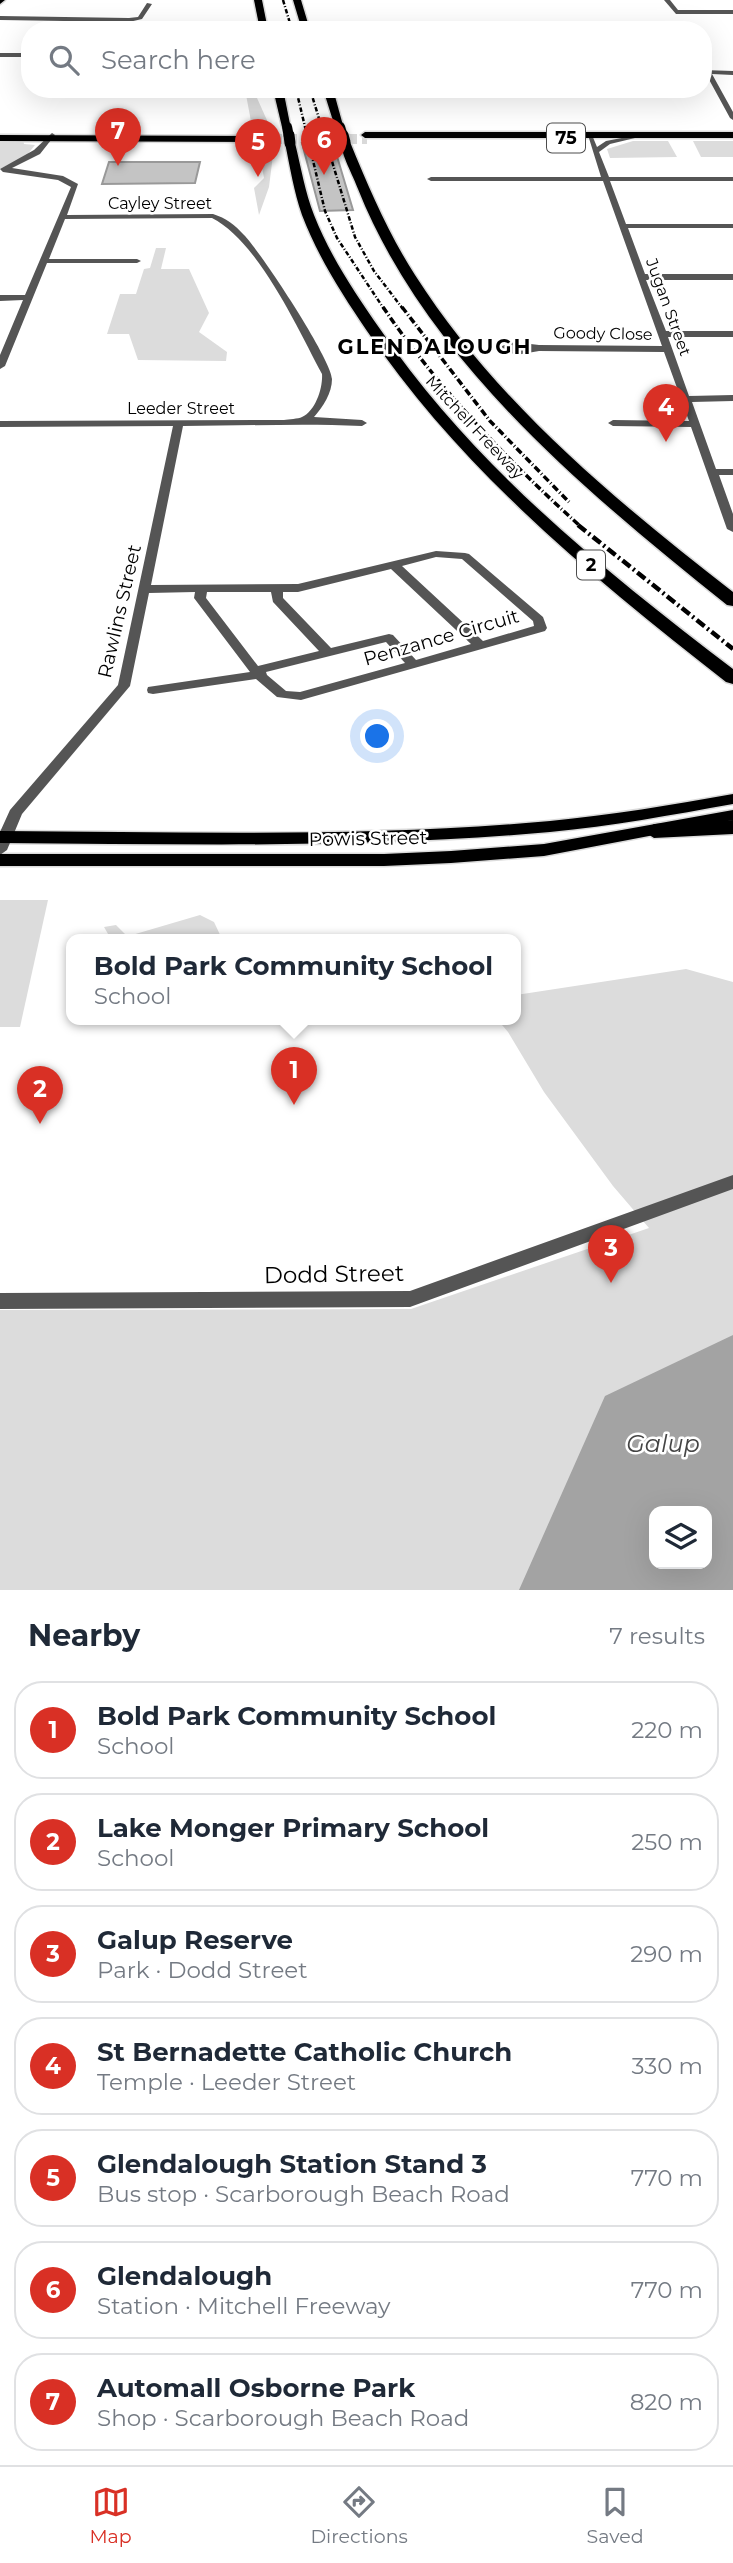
<!DOCTYPE html>
<html lang="en">
<head>
<meta charset="utf-8">
<style>
	body { margin:0; font-family:Montserrat,sans-serif; background:#f2f2f3; color:#1f2937 }
	.controls { position:absolute; right:21px; bottom:21px; display:grid; overflow:hidden; border-radius:14px; box-shadow:0 7px 28px #0002 }
	.controls button { width:63px; height:63px; display:grid; place-items:center; padding:0; border:0; border-bottom:2px solid #e0e1e3; background:#fff; color:#1f2937; font:35px sans-serif }
	.you { position:absolute; left:378px; top:737px; width:24px; height:24px; margin:-18px; border:5px solid #fff; border-radius:50%; background:#1a73e8; box-shadow:0 0 0 10px #1a73e833 }
	.badge { display:grid; place-items:center; width:46px; height:46px; border-radius:50%; background:#d93025; color:#fff; font-size:23px; font-weight:700 }
	.pin { position:absolute; translate:-50% -58px; filter:drop-shadow(0 2px 4px #0008) }
	.pin::after { content:''; position:absolute; top:37px; width:24px; height:21px; background:inherit; clip-path:polygon(0 0,100% 0,50% 100%) }
	.popup { position:absolute; left:66px; top:934px; width:455px; height:91px; box-sizing:border-box; display:grid; place-content:center; border-radius:14px; background:#fff; filter:drop-shadow(0 2px 5px #0005); font-size:23px; white-space:nowrap; color:#747a83 }
	.popup b { font-size:26px; color:#1f2937 }
	.popup::after { content:''; position:absolute; left:50%; top:100%; margin-left:-14px; border:14px solid transparent; border-top-color:#fff }
	.list { margin:0; padding:0; list-style:none }
	h2 { display:flex; justify-content:space-between; align-items:center; height:91px; margin:0; padding:0 28px; font-size:30px }
	h2 small { font-size:23px; font-weight:400; color:#747a83 }
	.list li { display:grid; grid-template-columns:46px 1fr auto; gap:21px; align-items:center; box-sizing:border-box; height:98px; margin:0 14px 14px; padding:0 14px; border:2px solid #e0e1e3; border-radius:28px }
	.list b { display:block; font-size:26px; white-space:nowrap }
	.list p { margin:0; font-size:23px; white-space:nowrap; color:#747a83 }
	.list em { font-size:23px; font-style:normal; color:#747a83 }
	.icon { flex:none; width:38px; height:38px; fill:none; stroke:currentColor; stroke-width:2; stroke-linecap:round; stroke-linejoin:round }
	.map { position:relative; flex:none; width:733px; height:1590px; overflow:hidden }
	.search { position:absolute; background:#fff; box-shadow:0 7px 28px #0002; left:21px; right:21px; top:21px; height:77px; display:flex; align-items:center; gap:18px; box-sizing:border-box; padding:0 24px; border-radius:28px; color:#747a83; font-size:26px }
	.sheet { height:875px; background:#fff }
	nav { display:flex; justify-content:space-around; align-items:center; box-sizing:border-box; height:98px; border-top:2px solid #e0e1e3; background:#fff; font-size:19px; color:#747a83 }
	nav a { display:grid; justify-items:center; gap:4px }
	nav .on { color:#d93025 }
	.map>svg:first-child { display:block }
</style>
</head>
<body>
<div class="map">
<svg width="733" height="1590" viewBox="0 0 733 1590">
	<rect width="100%" height="100%" fill="#fff"/>
	<g fill="#dcdcdc" fill-rule="evenodd">
		<polygon points="245,89 253,89 270,127 252,127"/>
		<polygon points="0,140 23,140 24,144 35,145 27,155 0,169"/>
		<polygon points="633,141 668,141 677,157 610,158 607,149"/>
		<polygon points="693,141 733,141 733,157 701,157"/>
		<polygon points="274,147 269,187 259,215 254,188 264,178 259,151"/>
		<polygon points="156,248 166,248 161,269 189,269 209,313 199,332 227,352 226,361 138,360 129,334 107,334 120,294 136,294 144,269 150,268"/>
		<polygon points="0,900 48,900 20,1027 0,1027"/>
		<polygon points="200,915 214,922 222,939 111,939 104,927 116,925 126,935 132,935"/>
		<path d="M686,969L733,982V1590H0V1310L411,1309L649,1228L613,1186L544,1092L508,1032L497,1019H516V995ZM654,1511H707V1564H654Z"/>
	</g>
	<path fill="#a3a3a3" fill-rule="evenodd" d="M733,1335V1590H519L605,1396ZM654,1511H707V1564H654Z"/>
	<g fill="#c4c4c4" stroke="#999" stroke-width="2">
		<polygon points="302,143 333,143 353,210 320,211"/>
		<polygon points="109,162 200,162 195,183 102,184"/>
	</g>
	<g fill="none" stroke-linecap="round" stroke-linejoin="round">
		<g stroke="#d9d9d9" stroke-width="10" stroke-dasharray="10 5" stroke-linecap="butt">
			<polyline points="272,139 301,139"/>
			<polyline points="332,139 367,139"/>
		</g>
		<g stroke="#dbdbdb" stroke-width="3">
			<g id="primary">
				<polygon points="0,0 5,0 0,4"/>
				<polygon points="321,132 324,137 306,135"/>
				<polygon points="733,132 733,138 365,138 361,135 365,132"/>
				<polygon points="0,135 272,136 276,139 272,142 0,141"/>
				<path d="M733,794V804C672,815 612,826 550,832C367,849 183,844 0,843V831C183,832 367,838 550,821C611,815 672,805 733,794Z"/>
				<polygon points="733,810 733,820 544,856 451,863 384,866 0,866 0,854 384,854 451,851 544,844"/>
			</g>
		</g>
		<g stroke="#dbdbdb" stroke-width="3">
			<g id="motorway">
				<polygon points="254,0 262,0 268,30 260,30"/>
				<polygon points="293,0 301,0 310,30 302,30"/>
				<polygon points="273,89 283,89 291,129 282,127"/>
				<polygon points="323,89 333,89 344,129 335,127"/>
				<path d="M290,140L295,143C301,167 305,192 314,215C330,256 355,293 380,329C474,466 602,569 733,669V684L726,682C593,578 463,472 367,331C342,294 318,257 302,215C294,192 290,167 285,143Z"/>
				<path d="M341,140L350,142C369,188 388,233 415,275C496,402 616,501 733,592V606L727,605C587,493 426,360 358,189C353,175 340,153 341,140Z"/>
				<polygon points="733,820 733,834 654,838 643,831 654,824"/>
			</g>
		</g>
		<g fill="#555" fill-rule="evenodd">
			<polygon points="664,0 670,0 678,10 733,10 733,14 676,14"/>
			<polygon points="147,3 152,4 142,19 129,22 0,20 0,16 129,18 138,17"/>
			<rect x="0" y="53" width="30" height="4"/>
			<polygon points="703,70 733,71 733,75 712,74 733,112 733,120 730,118 706,74 703,74"/>
			<path d="M52,133L55,135L40,154L12,168L63,176L78,184L67,215L213,214C226,218 235,225 244,235C260,251 332,360 332,379C332,393 323,407 314,417L362,420L367,423L362,426C302,423 243,426 183,426L151,585L298,584L436,551L465,553L469,554L543,617L547,628L545,631L301,700L277,697L256,679L153,694L148,693L147,690L148,687L250,672L194,598L195,592L149,593L130,686L22,814L7,850L0,855V832L10,810L118,685L173,426L0,427V421L284,420C289,419 298,419 302,417C316,411 323,387 322,374C298,329 258,241 212,218L65,219L49,259H137L141,261L137,263H47L5,366L0,369V355L23,300L0,301V295H25L71,187L58,180L3,172L0,169L34,150ZM436,557L462,559L533,621L534,626L483,641L402,566ZM391,569L471,644L416,660L393,635L389,634L331,648L283,598V592H298ZM207,592H271L273,602L319,651L258,666L206,598ZM386,642L405,663L300,692L286,691L267,675L266,672Z"/>
			<polygon points="588,135 592,135 597,147 606,141 632,136 635,138 610,144 599,152 609,177 733,177 733,181 610,181 626,224 733,224 733,228 628,228 645,274 733,274 733,280 646,280 666,331 733,331 733,337 668,337 689,396 733,395 733,401 692,402 716,469 733,469 733,475 719,475 733,514 733,532 727,529 691,427 613,426 608,423 613,420 689,421 664,352 539,351 516,355 499,347 514,342 539,345 662,346 603,181 431,181 427,179 431,177 601,177"/>
			<polygon points="733,1175 733,1189 410,1307 0,1309 0,1293 410,1291"/>
		</g>
		<use href="#primary" fill="#000" fill-rule="evenodd"/>
		<use href="#motorway" fill="#000" fill-rule="evenodd"/>
		<g stroke="#000" stroke-width="2.5" stroke-dasharray="4.5 2 1 2" stroke-linecap="butt">
			<polyline points="283,0 292,30"/>
			<polyline points="296,89 325,211 337,238 384,309"/>
			<polyline points="310,89 355,237 374,271 403,309"/>
		</g>
		<g stroke="#000" stroke-width="3.5" stroke-dasharray="7 2.5 1 2.5" stroke-linecap="butt">
			<path d="M383,307C438,388 508,461 580,526"/>
			<polyline points="402,307 490,421 569,502"/>
		</g>
		<polyline stroke="#000" stroke-width="4.5" stroke-dasharray="10 3.5 2 3.5" stroke-linecap="butt" points="578,525 733,649"/>
		<g stroke="#dbdbdb" stroke-width="11" stroke-linecap="butt">
			<g id="motorway-bridge-far1">
				<polyline points="287,127 289,137"/>
				<polyline points="340,127 343,137"/>
			</g>
		</g>
		<g stroke="#dbdbdb" stroke-width="13" stroke-linecap="butt">
			<g id="motorway-bridge">
				<polyline points="289,135 290,143"/>
				<polyline points="343,135 345,142"/>
			</g>
		</g>
		<use href="#motorway-bridge-far1" stroke="#000" stroke-width="10"/>
		<use href="#motorway-bridge" stroke="#000" stroke-width="11"/>
	</g>
	<g text-anchor="middle" stroke-width="5" stroke-linejoin="round" paint-order="stroke">
		<g font-size="16" fill="#000" stroke="#fff">
			<text x="160" y="209">Cayley Street</text>
			<text transform="translate(669 307) rotate(70)" y="6">Jugan Street</text>
			<text transform="translate(603 333) rotate(1)" y="6">Goody Close</text>
			<text x="181" y="414">Leeder Street</text>
			<text transform="translate(475 427) rotate(47)" y="6">Mitchell Freeway</text>
		</g>
		<g fill="#fff" stroke="#4c4c4c" stroke-width="2">
			<rect x="547" y="123.5" width="38" height="29" rx="5"/>
			<rect x="577" y="550.5" width="28" height="29" rx="5"/>
		</g>
		<g font-size="18" font-weight="bold" fill="#000">
			<text x="566" y="144">75</text>
			<text x="591" y="571">2</text>
		</g>
		<g font-size="19" fill="#000" stroke="#fff">
			<text transform="translate(119 611) rotate(-77)" y="7">Rawlins Street</text>
			<text transform="translate(441 637) rotate(-16)" y="7">Penzance Circuit</text>
			<text transform="translate(368 838) rotate(-1)" y="7">Powis Street</text>
		</g>
		<g font-size="21" font-weight="bold" letter-spacing="2" fill="#000" stroke="#fff">
			<text x="435" y="354">GLENDALOUGH</text>
		</g>
		<g font-size="23" fill="#000" stroke="#fff">
			<text transform="translate(334 1274) rotate(-1)" y="8">Dodd Street</text>
		</g>
		<g font-size="24" font-style="italic" fill="#444" stroke="#fff">
			<text x="663" y="1452">Galup</text>
		</g>
	</g>
</svg>
<div class="controls">
<button><svg class="icon" aria-label="layers" viewBox="0 0 24 24"><path d="M12 4l9 5-9 5-9-5zM3 14l9 5 9-5"/></svg></button>
</div>
<div class="you"></div>
<div class="pin badge" style="left:294px;top:1105px">1</div>
<div class="popup"><b>Bold Park Community School</b>School</div>
<div class="pin badge" style="left:40px;top:1124px">2</div>
<div class="pin badge" style="left:611px;top:1283px">3</div>
<div class="pin badge" style="left:666px;top:442px">4</div>
<div class="pin badge" style="left:258px;top:177px">5</div>
<div class="pin badge" style="left:324px;top:175px">6</div>
<div class="pin badge" style="left:118px;top:166px">7</div>
<div class="search"><svg class="icon" aria-label="search" viewBox="0 0 24 24"><circle cx="10" cy="10" r="6"/><path d="M15 15l6 6"/></svg>Search here</div>
</div>
<section class="sheet">
<h2>Nearby<small>7 results</small></h2>
<ul class="list">
<li><span class="badge">1</span><div><b>Bold Park Community School</b><p>School</p></div><em>220 m</em></li>
<li><span class="badge">2</span><div><b>Lake Monger Primary School</b><p>School</p></div><em>250 m</em></li>
<li><span class="badge">3</span><div><b>Galup Reserve</b><p>Park · Dodd Street</p></div><em>290 m</em></li>
<li><span class="badge">4</span><div><b>St Bernadette Catholic Church</b><p>Temple · Leeder Street</p></div><em>330 m</em></li>
<li><span class="badge">5</span><div><b>Glendalough Station Stand 3</b><p>Bus stop · Scarborough Beach Road</p></div><em>770 m</em></li>
<li><span class="badge">6</span><div><b>Glendalough</b><p>Station · Mitchell Freeway</p></div><em>770 m</em></li>
<li><span class="badge">7</span><div><b>Automall Osborne Park</b><p>Shop · Scarborough Beach Road</p></div><em>820 m</em></li>
</ul>
</section>
<nav>
<a class="on"><svg class="icon" aria-label="map" viewBox="0 0 24 24"><path d="M3 6l6-2 6 2 6-2v14l-6 2-6-2-6 2zM9 4v14M15 6v14"/></svg>Map</a>
<a><svg class="icon" aria-label="directions" viewBox="0 0 24 24"><path d="M12 3l9 9-9 9-9-9zM9 14v-3h6M13 9l2 2-2 2"/></svg>Directions</a>
<a><svg class="icon" aria-label="saved" viewBox="0 0 24 24"><path d="M7 4h10v16l-5-4-5 4z"/></svg>Saved</a>
</nav>
</body>
</html>
